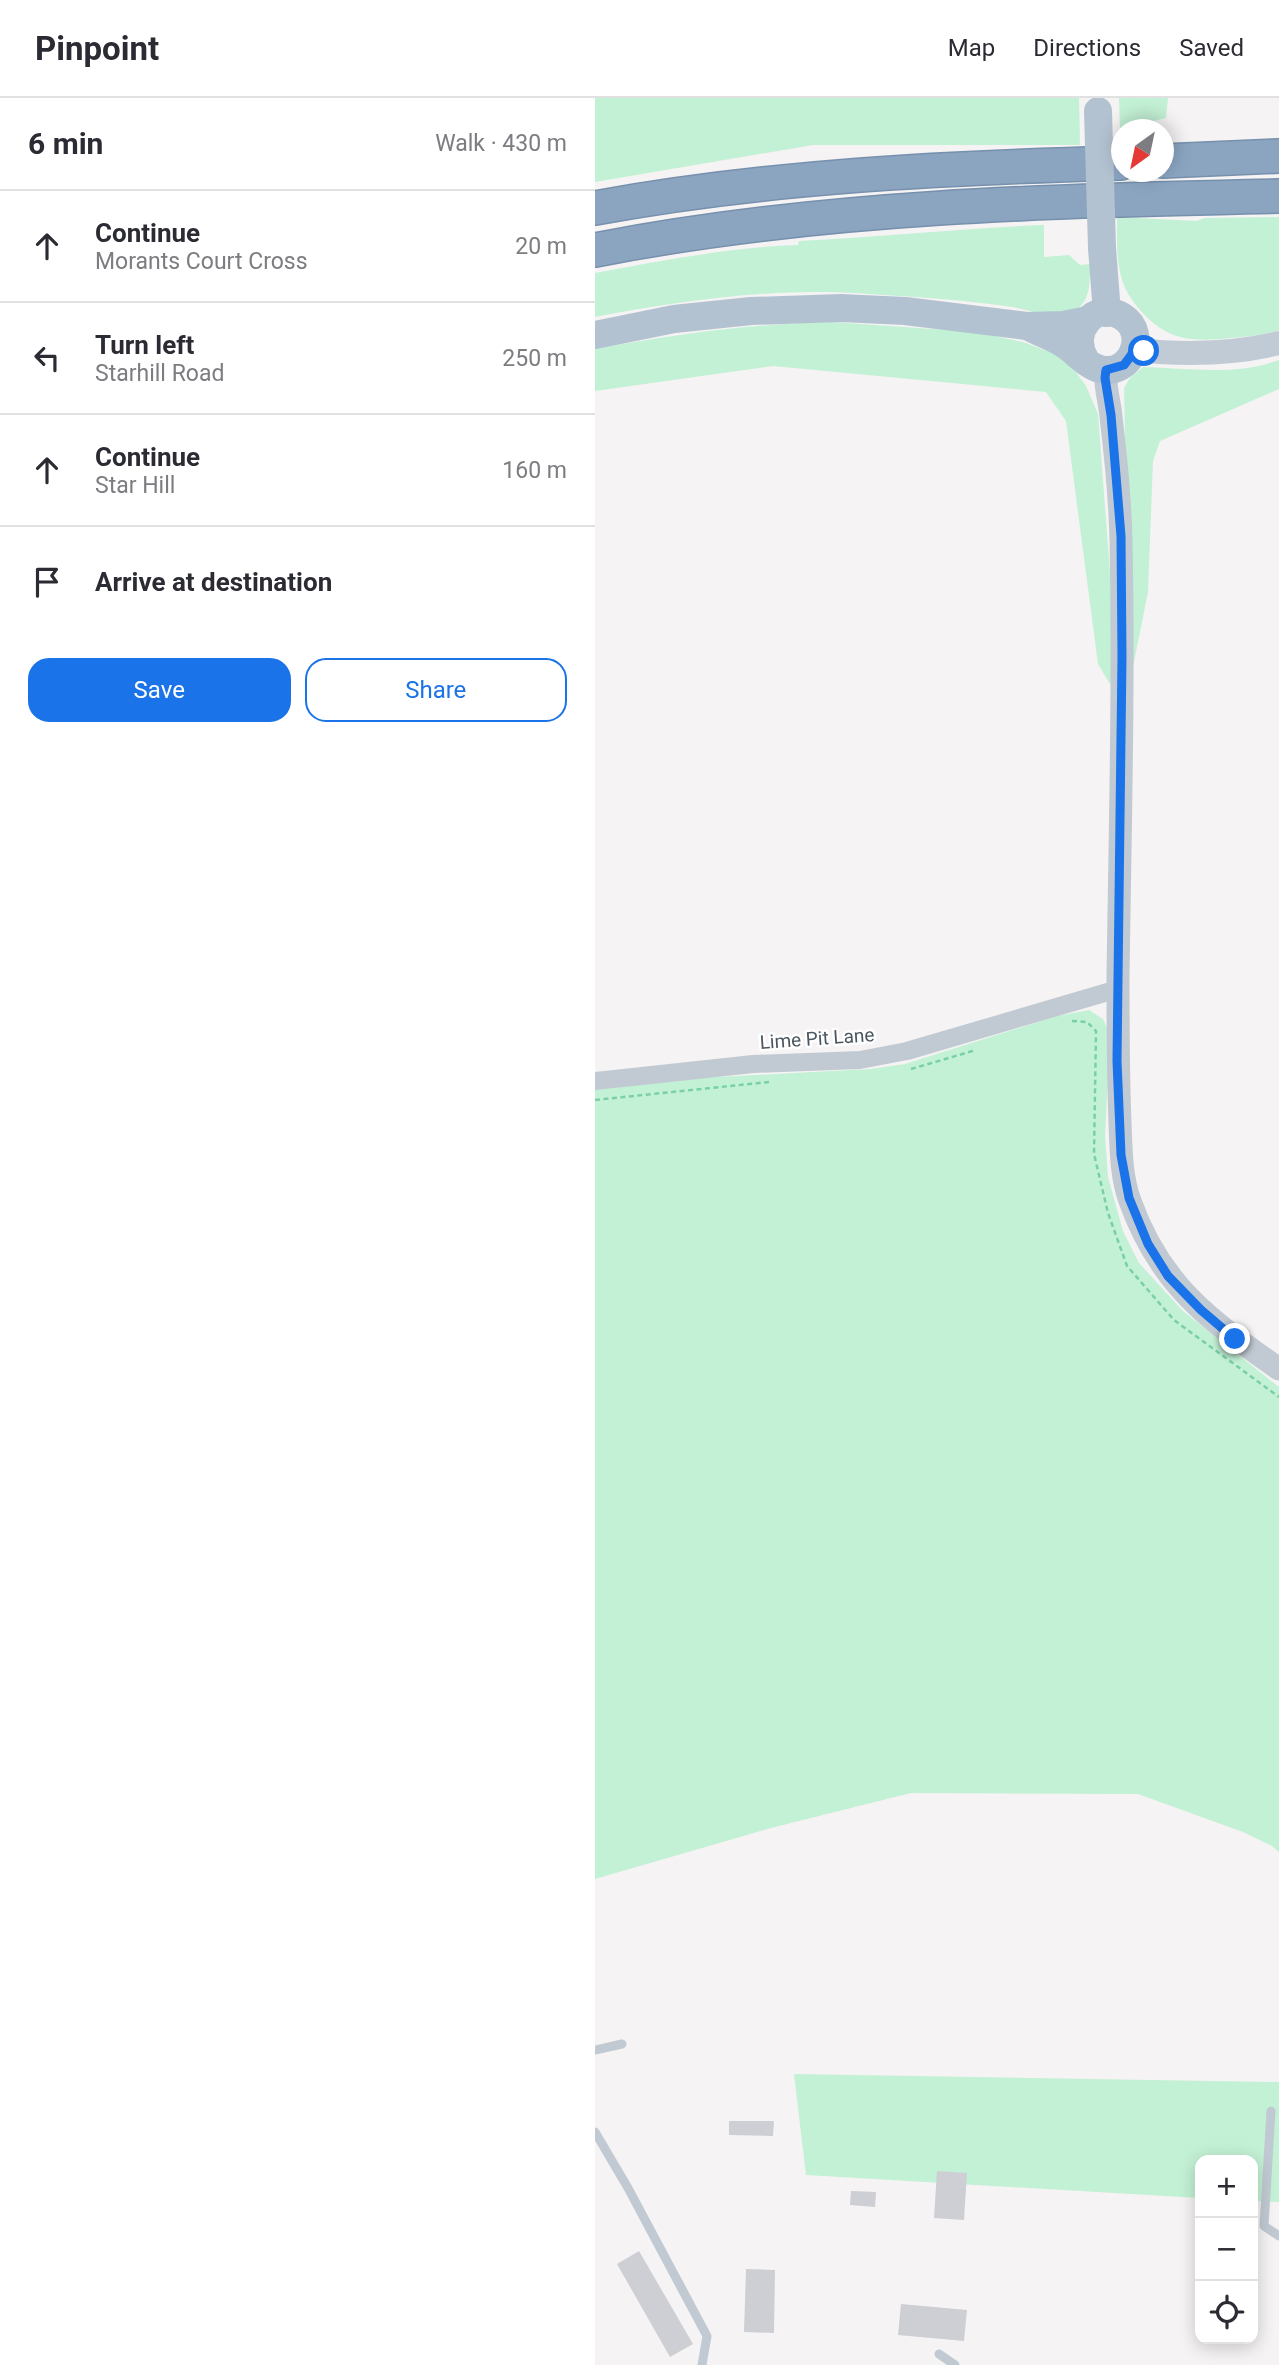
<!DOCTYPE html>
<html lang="en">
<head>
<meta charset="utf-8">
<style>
	body { margin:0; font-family:Roboto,sans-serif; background:#f2f2f3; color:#2b2b33 }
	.controls { position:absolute; right:21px; bottom:21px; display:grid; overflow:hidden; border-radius:14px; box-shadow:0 4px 18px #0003 }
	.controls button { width:63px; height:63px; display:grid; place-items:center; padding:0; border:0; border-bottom:2px solid #e1e1e2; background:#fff; color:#2b2b33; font:35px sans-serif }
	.compass { position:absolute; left:516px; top:21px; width:63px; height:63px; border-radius:50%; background:#fff; box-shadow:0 4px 18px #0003; rotate:213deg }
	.stop { position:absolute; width:21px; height:21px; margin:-16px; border:5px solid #1a73e8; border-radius:50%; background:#fff }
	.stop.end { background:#1a73e8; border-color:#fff; box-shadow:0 2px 7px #0008 }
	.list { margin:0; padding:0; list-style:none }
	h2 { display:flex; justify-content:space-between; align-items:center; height:91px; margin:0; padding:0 28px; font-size:30px }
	h2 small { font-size:23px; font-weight:400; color:#7c7c81 }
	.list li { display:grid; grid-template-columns:46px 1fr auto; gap:21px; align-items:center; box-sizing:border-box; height:112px; padding:0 28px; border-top:2px solid #e1e1e2 }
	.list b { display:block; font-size:26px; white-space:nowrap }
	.list p { margin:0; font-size:23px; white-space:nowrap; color:#7c7c81 }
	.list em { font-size:23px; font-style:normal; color:#7c7c81 }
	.actions { display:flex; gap:14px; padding:21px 28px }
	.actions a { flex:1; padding:16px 0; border:2px solid #1a73e8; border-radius:21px; text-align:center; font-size:24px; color:#1a73e8 }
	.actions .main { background:#1a73e8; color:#fff }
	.icon { flex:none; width:38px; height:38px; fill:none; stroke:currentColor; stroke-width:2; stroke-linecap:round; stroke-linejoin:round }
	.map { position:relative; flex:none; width:684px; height:2267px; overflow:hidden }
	header { display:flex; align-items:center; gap:42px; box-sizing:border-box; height:98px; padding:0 35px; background:#fff; border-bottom:2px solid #e1e1e2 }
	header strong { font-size:33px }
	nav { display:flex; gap:38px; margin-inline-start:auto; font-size:24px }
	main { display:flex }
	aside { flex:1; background:#fff }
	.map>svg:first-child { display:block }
</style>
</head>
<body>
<header>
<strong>Pinpoint</strong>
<nav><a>Map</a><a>Directions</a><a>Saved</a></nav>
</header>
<main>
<aside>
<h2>6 min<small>Walk · 430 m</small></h2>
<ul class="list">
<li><svg class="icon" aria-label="ahead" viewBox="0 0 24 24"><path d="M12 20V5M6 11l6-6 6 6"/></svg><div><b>Continue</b><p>Morants Court Cross</p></div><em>20 m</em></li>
<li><svg class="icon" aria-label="left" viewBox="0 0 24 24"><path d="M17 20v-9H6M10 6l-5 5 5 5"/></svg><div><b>Turn left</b><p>Starhill Road</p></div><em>250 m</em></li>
<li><svg class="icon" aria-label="ahead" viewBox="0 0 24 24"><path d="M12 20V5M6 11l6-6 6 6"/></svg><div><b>Continue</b><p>Star Hill</p></div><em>160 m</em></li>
<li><svg class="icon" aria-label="arrive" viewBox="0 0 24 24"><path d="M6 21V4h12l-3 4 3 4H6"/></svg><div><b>Arrive at destination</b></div></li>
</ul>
<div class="actions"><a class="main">Save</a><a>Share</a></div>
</aside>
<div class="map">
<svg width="684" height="2267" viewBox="0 0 684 2267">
	<rect width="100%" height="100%" fill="#f5f3f3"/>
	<g fill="#c3f1d5">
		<polygon points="0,0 484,0 485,47 218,47 0,84"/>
		<polygon points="524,0 573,0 571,20 525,31"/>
		<path d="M522,119L602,123L610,120L684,119V232C669,237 652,239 636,240C596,244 572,243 544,211C536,201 529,191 526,178C521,159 522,139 522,119Z"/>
		<path d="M449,127V159L474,157L485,167L495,166C495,188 496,210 469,217C456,221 431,211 417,209C370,202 321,199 274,196C183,189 90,202 0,219V175C67,163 135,149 203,147L204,143C286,139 367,130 449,127Z"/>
		<path d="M237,224L381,234L428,244L460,256L478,270L491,288L503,316L516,488L519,572L515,586L503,566L471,323L451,294L178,268L0,293V251C81,236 154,226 237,224Z"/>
		<path d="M684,262V291L565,343L558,363L553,494L535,584L529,290L535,280L548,269C593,270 641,278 684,262Z"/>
		<polygon points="494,912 508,921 515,936 510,1038 513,1079 528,1133 544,1165 588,1213 684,1289 684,1754 677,1748 648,1734 543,1696 316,1695 176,1730 0,1781 0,992 105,980 275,971 310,966 462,918"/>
		<polygon points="199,1976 684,1984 684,2104 658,2103 658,2062 605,2062 605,2100 211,2077"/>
	</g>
	<g fill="#cdcfd5">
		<polygon points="134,2023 179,2023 178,2038 134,2037"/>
		<polygon points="342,2073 372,2075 369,2122 339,2120"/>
		<polygon points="256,2093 281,2094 280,2109 255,2107"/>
		<polygon points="44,2153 98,2246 75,2259 22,2166"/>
		<polygon points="151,2171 180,2172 179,2235 149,2234"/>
		<polygon points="306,2206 372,2212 369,2243 303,2237"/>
	</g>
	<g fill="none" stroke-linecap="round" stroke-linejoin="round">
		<g stroke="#7690ad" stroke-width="36">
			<g id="motorway">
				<polyline points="568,63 684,58"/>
				<path d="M0,110C174,78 350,70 526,65"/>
				<path d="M0,152C225,108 455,103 684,98"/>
			</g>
		</g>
		<g stroke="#7ad0a6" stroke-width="2.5" stroke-dasharray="5 3.5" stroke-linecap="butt">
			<polyline points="477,923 492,924 501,933 499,1056 513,1115 532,1168 579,1222 684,1299"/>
			<polyline points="316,971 381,952"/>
			<polyline points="0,1002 174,984"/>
		</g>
		<g stroke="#c1cad2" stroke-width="9">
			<polyline points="0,1952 27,1946"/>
			<polyline points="676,2013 669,2128 684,2138"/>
			<polyline points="0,2034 33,2090 112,2238 107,2267"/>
			<polyline points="344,2256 360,2267"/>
		</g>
		<polyline stroke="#c1cad2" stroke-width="18" points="0,983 158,966 265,962 312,953 523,891"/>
		<path stroke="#c1cad2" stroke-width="23" d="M511,272C509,288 515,304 516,319C521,360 525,401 526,442C529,588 525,734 523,880C523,928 523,976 525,1024C526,1050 526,1079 535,1103C565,1187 614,1222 684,1271"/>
		<path stroke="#c1cbd6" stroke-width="24" d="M540,252C589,257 636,257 684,245"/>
		<g stroke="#b3c2d1" stroke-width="28">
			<polyline points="507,150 512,215"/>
			<path d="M436,230C447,236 460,240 470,247C481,254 492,268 505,271C536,279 554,236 528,219C499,201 474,234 490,261"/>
			<polyline points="0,237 79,221 156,213 246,210 310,213 432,228 468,227 493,222"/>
		</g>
		<use href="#motorway" stroke="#8ba5c1" stroke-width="33"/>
		<polyline stroke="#b3c2d1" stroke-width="28" points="503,13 507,150"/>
	</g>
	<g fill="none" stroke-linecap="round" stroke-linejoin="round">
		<polyline stroke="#1a73e8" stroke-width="9" points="549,253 540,252 529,267 511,272 510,280 516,317 526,438 527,559 522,963 526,1057 534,1100 553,1146 573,1178 606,1212 640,1241"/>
	</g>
	<g text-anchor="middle" stroke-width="5" stroke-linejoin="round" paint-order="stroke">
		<g font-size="19" fill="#4a5661" stroke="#fff">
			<text transform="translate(222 940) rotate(-4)" y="7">Lime Pit Lane</text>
		</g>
	</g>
</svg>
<div class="controls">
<button>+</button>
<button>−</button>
<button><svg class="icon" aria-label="locate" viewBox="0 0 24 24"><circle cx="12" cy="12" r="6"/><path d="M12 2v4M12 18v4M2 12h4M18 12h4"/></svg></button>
</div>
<svg class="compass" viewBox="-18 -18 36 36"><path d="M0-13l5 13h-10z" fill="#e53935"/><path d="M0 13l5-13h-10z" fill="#7c7c81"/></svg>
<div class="stop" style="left:549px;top:253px"></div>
<div class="stop end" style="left:640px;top:1241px"></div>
</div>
</main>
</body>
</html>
